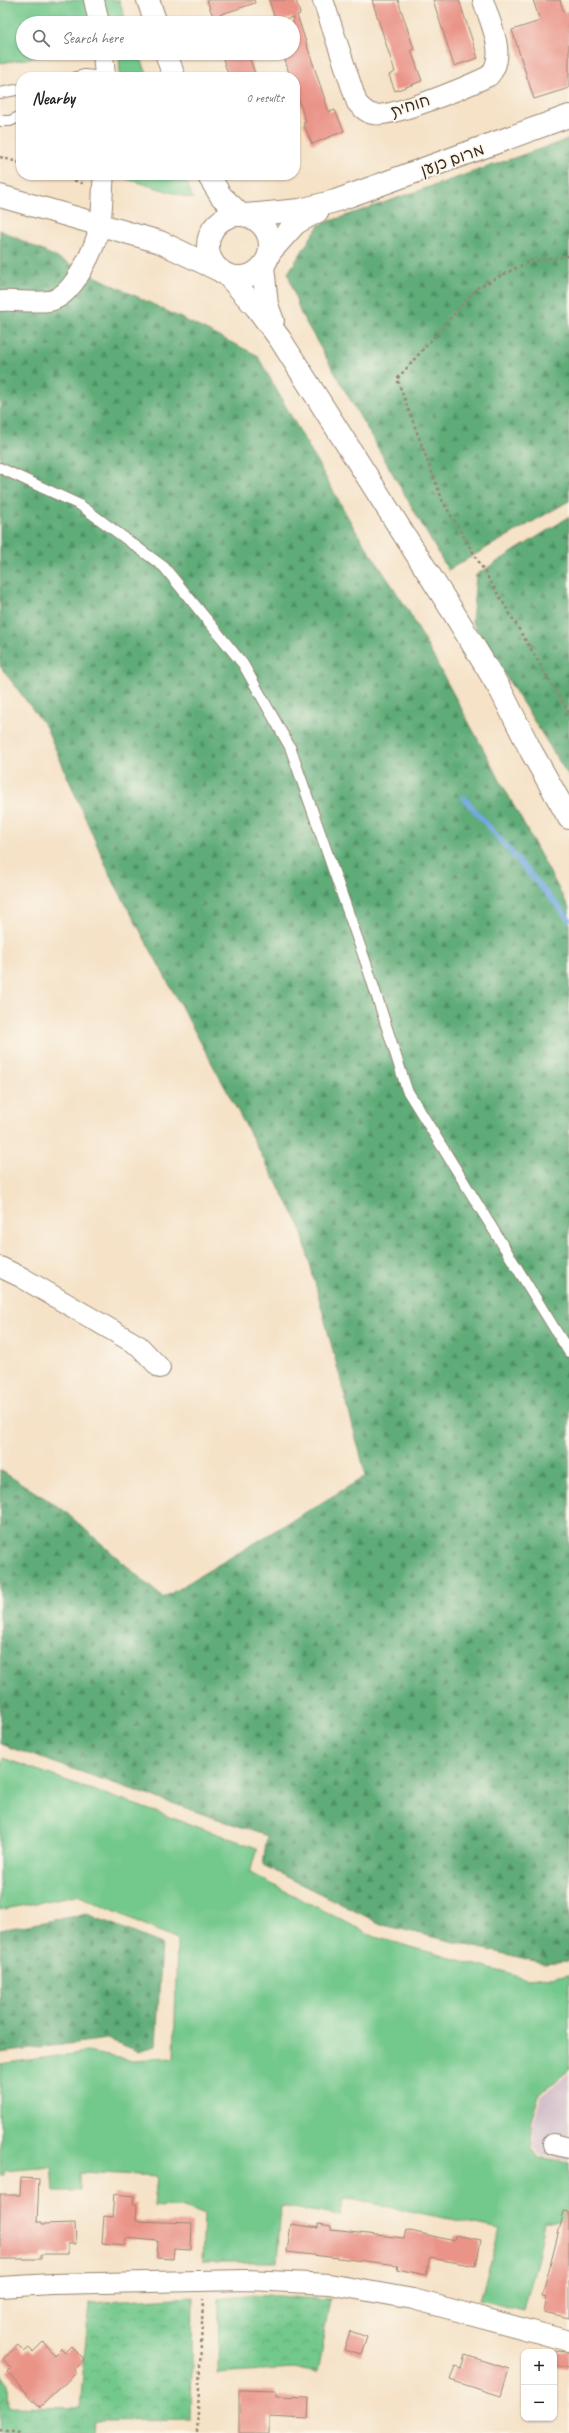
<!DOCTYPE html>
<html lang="en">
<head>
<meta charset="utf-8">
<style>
	body { margin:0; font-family:Caveat,"Playpen Sans Hebrew",sans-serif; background:#f2f2f2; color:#202124 }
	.controls { position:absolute; right:12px; bottom:12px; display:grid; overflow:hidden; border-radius:8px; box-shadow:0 1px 3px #0004 }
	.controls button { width:36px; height:36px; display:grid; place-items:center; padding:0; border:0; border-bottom:1px solid #e0e0e0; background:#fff; color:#202124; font:20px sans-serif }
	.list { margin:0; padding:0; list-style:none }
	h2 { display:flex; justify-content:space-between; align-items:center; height:52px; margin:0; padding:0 16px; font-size:17px }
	h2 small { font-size:13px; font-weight:400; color:#757577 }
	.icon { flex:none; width:22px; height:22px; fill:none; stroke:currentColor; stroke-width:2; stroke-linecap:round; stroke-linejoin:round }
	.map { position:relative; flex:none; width:569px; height:2433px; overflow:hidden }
	.search { position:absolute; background:#fff; box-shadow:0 1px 3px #0004; left:16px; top:16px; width:284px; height:44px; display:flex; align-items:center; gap:10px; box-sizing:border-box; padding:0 14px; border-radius:22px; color:#757577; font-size:15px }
	.panel { position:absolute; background:#fff; box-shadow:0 1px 3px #0004; left:16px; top:72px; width:284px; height:108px; border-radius:16px }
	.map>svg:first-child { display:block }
</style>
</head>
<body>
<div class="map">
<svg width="569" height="2433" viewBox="0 0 569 2433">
	<defs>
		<pattern id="forest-firs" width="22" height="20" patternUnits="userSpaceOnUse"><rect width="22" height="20" fill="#5eac78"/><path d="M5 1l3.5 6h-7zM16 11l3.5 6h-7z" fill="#4f8c62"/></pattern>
		<pattern id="park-crowns" width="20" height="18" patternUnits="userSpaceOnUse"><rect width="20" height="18" fill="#73c88c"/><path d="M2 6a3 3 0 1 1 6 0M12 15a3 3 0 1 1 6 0" fill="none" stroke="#60a372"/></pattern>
	</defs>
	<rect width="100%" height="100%" fill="#fbf7ec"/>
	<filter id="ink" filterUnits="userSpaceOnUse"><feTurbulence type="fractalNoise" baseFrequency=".025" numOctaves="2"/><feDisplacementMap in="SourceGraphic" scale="8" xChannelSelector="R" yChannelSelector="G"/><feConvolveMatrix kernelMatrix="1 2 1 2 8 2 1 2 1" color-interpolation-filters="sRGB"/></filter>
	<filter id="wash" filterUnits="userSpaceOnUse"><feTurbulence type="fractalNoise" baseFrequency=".012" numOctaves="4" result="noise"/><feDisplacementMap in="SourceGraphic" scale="16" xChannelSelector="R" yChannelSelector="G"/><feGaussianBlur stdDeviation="0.9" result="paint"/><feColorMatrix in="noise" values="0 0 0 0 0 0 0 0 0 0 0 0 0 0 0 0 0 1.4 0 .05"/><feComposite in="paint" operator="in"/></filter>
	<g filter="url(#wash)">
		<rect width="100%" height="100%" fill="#f5e2c7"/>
		<polygon fill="#d1bdc9" points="569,2073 569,2161 540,2155 533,2147 532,2124 541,2097"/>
		<g fill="#73c88c" stroke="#577955">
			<polygon points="0,0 119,0 127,23 23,23 23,53 64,53 0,63"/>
			<polygon points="119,53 139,53 148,77 120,77"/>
			<polygon points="124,175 184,175 193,199 124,178"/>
			<polygon points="3,1758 257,1848 250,1873 375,1937 527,1979 569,1975 569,2070 539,2095 530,2124 531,2148 538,2158 569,2163 569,2222 545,2221 539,2253 524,2311 480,2300 500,2229 344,2198 340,2216 281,2206 277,2262 202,2262 204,2215 181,2206 154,2207 157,2176 80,2172 80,2191 54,2191 52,2167 4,2171 4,2176 0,2176 0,2064 86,2052 130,2060 174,2058 177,1939 77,1895 0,1910 0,1770"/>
		</g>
		<g fill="url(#forest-firs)" stroke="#4c6b4b">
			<polygon points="569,139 569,501 448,570 300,312 288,273 319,225"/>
			<polygon points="0,230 257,355 354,528 408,610 569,908 569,1961 543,1963 383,1925 263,1865 267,1836 0,1744 0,1470 62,1509 163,1598 366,1476 300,1226 110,875 46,727 0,666"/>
			<polygon points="569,517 569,777 472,622 476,575"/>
			<polygon points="87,1914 162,1944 156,2046 138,2051 107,2039 0,2053 0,1930"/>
		</g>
		<g fill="url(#park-crowns)" stroke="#577955">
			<polygon points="254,2294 330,2300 317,2373 294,2368 218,2373 219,2298"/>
			<polygon points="193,2297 191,2420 94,2421 93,2433 0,2433 0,2372 8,2384 9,2407 80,2408 89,2303"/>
		</g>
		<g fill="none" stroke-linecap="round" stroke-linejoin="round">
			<polyline stroke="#72a7df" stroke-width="5.5" points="464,798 569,919"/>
		</g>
		<g id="blocks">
			<g fill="#ea9387">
				<polygon points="207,0 254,0 255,3 213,17"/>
				<polygon points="269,0 296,0 300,14 297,15 329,112 335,110 344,131 312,144 303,123 306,122 295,89 295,77 290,77 283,53 293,53 293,17 276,22"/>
				<polygon points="372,0 398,0 414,49 411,50 422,81 395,91 389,75 395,72"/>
				<polygon points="433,0 459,0 478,58 454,66"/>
				<polygon points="533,0 560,0 564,13 569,12 569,88 534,99 512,30 540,21"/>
				<polygon points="221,53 248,53 256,77 229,77"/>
				<polygon points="21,2178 39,2179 37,2222 42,2222 42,2224 75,2223 76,2244 68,2244 68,2254 41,2254 41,2259 0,2259 0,2195 20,2195"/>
				<polygon points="114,2194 134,2196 133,2204 137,2204 136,2221 192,2223 191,2250 174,2249 173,2259 157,2258 158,2241 126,2238 125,2245 102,2243 104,2216 112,2217"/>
				<polygon points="564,2211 569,2212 569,2318 544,2312 547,2298 542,2297"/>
				<polygon points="291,2224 318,2228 318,2224 331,2226 331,2230 404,2238 406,2230 454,2241 455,2235 481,2240 476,2266 430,2258 426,2275 397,2269 398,2265 287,2252"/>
				<polygon points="350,2331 367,2337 361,2355 344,2350"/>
				<polygon points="43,2342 54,2355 61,2348 65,2352 71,2346 85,2360 74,2370 76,2373 40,2407 7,2372 11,2368 3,2359 18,2345 24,2352 29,2348 33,2352"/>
				<polygon points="554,2351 569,2352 569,2368 554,2366"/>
				<polygon points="465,2355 509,2369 501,2396 450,2380 455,2366 461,2368"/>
				<polygon points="239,2390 276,2391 276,2397 309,2398 308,2419 269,2417 269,2433 239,2433"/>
			</g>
		</g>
	</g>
	<g filter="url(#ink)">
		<use href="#blocks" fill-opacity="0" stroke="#988672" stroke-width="1"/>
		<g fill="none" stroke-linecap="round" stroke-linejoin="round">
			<g stroke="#988672" stroke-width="12">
				<g id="lane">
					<polyline points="76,77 84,75 105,77"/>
					<polyline points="0,93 21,89"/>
					<polyline points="0,121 10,121 21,116"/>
					<polyline points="0,468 80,505 164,567 243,664 290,747 366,963 407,1090 569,1352"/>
				</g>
			</g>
			<g stroke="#988672" stroke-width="22">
				<g id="street">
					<polyline points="94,0 99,23"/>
					<path d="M323,0L357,103C362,108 365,112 372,114C391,119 468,86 489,76C508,56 490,23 483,0"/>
					<polyline points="103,53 105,77"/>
					<path d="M0,301C16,300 33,303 49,301C74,297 96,246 100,224C103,208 102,191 104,175"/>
					<polyline points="0,1267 21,1277 139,1346 160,1368"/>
					<polyline points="553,2144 569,2148"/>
					<polyline points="0,2287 52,2284 247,2280 329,2284 413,2299 569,2341"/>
				</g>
			</g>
			<g stroke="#988672" stroke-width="24">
				<g id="secondary">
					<polyline points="148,0 156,23"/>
					<polyline points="166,53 174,77"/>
					<polyline points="208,175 221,196 241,215"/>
					<polyline points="0,196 160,242 221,271"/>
					<circle cx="239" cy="246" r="31"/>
					<polyline points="246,215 300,210 335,201 569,116"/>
					<polyline points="270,252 296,223 318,211"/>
					<polyline points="263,266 267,305 273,321"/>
					<polyline points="227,275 256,307 280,339 455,615 501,691 531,751 569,818"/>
				</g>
			</g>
			<g stroke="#988672" stroke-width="2.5" stroke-dasharray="3 3" stroke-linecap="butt">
				<polyline points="0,157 21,163"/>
				<polyline points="57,175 85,184"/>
				<polyline points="569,256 530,261 477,288 397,379 443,502 569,713"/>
				<polyline points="0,2430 21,2433"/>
				<polyline points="197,2433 203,2300"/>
			</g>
			<use href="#lane" stroke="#fff" stroke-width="10"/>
			<use href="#street" stroke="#fff" stroke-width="20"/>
			<use href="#secondary" stroke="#fff" stroke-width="22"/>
		</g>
	</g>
	<g text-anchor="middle" stroke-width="3.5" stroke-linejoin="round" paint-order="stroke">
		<g font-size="16" fill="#3b2a1e" stroke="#fbf7ec">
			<text transform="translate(410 105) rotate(-18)" y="6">חוחית</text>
			<text transform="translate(452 159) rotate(-20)" y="6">מרום כנען</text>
		</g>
	</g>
</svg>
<div class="controls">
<button>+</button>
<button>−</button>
</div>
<div class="search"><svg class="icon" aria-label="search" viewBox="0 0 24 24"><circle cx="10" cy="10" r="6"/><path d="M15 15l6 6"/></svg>Search here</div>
<section class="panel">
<h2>Nearby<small>0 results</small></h2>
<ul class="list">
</ul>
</section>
</div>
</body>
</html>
